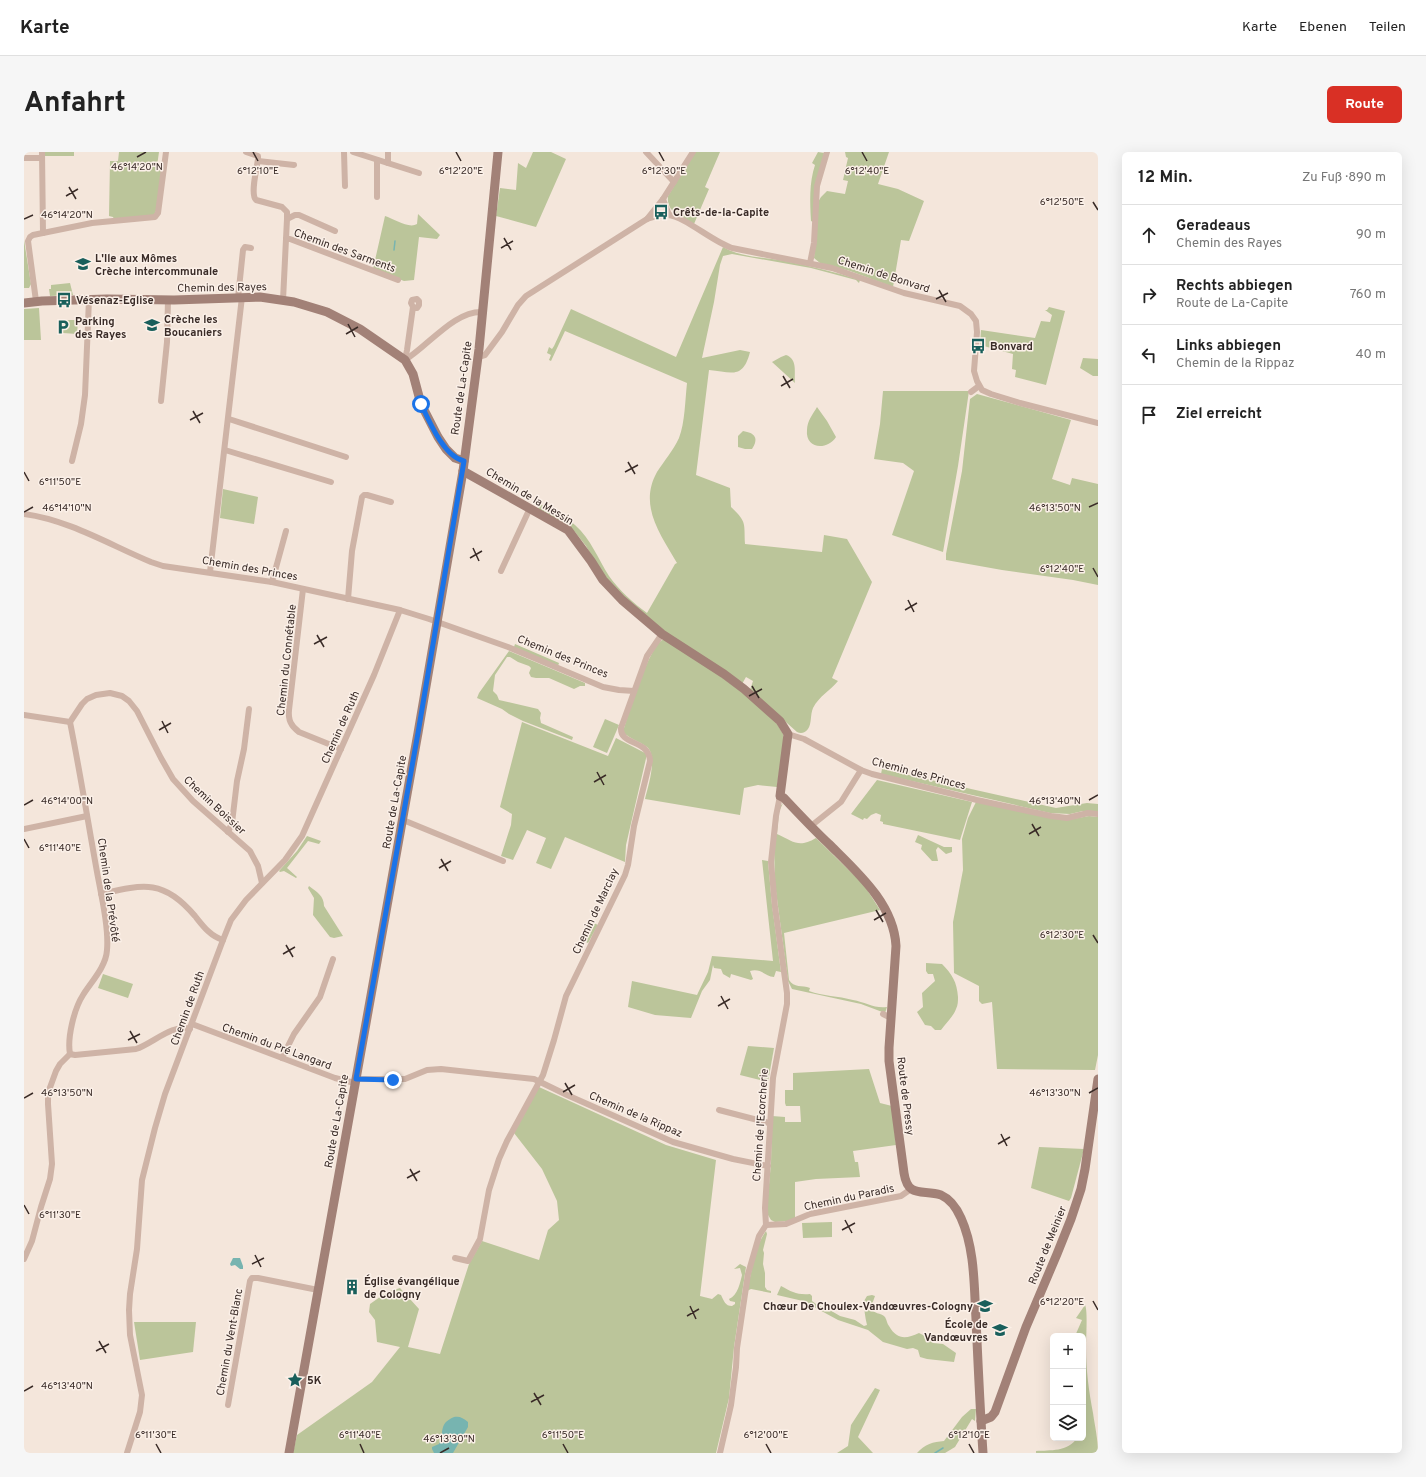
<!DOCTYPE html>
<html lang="de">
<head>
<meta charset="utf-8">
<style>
	body { margin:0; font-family:Overpass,sans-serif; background:#f6f6f6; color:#222 }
	.controls { position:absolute; right:12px; bottom:12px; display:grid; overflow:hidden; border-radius:6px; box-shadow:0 4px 16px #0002 }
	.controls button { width:36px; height:36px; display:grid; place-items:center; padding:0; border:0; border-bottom:1px solid #e0e0e0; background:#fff; color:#222; font:20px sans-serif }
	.stop { position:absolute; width:12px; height:12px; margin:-9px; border:3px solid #1a73e8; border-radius:50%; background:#fff }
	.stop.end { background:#1a73e8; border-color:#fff; box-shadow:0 1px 4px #0008 }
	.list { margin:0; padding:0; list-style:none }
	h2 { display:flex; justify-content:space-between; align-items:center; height:52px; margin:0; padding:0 16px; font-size:17px }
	h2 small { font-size:13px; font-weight:400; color:#767676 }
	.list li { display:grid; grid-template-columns:26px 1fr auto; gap:12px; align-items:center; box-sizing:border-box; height:60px; padding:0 16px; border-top:1px solid #e0e0e0 }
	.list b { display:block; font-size:15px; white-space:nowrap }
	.list p { margin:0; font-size:13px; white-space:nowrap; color:#767676 }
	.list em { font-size:13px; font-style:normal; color:#767676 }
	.icon { flex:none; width:22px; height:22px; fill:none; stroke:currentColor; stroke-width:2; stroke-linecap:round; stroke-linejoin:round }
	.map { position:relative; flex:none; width:1074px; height:1301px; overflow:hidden; border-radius:6px }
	header { display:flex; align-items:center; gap:24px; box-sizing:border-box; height:56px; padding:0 20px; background:#fff; border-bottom:1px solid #e0e0e0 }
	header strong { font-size:19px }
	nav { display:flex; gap:22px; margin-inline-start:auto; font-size:14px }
	.intro { display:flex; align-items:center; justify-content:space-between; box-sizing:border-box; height:96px; padding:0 24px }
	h1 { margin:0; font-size:28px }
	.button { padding:10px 18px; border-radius:6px; background:#d93025; color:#fff; font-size:14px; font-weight:700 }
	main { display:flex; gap:24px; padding:0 24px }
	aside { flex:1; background:#fff; border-radius:6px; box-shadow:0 4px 16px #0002 }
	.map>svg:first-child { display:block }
</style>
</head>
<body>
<header>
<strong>Karte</strong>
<nav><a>Karte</a><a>Ebenen</a><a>Teilen</a></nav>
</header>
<div class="intro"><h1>Anfahrt</h1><a class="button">Route</a></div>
<main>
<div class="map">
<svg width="1074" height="1301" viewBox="0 0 1074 1301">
	<rect width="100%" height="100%" fill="#f4e6db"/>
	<g fill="#bbc59a">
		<rect x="21" y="0" width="29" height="4"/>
		<polygon points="95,0 135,0 133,14 139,14 132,59 130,63 90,67 89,65 85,64 86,9 94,9"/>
		<polygon points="509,0 527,0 542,7 512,75 472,64 476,36 492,38 494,11 502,16"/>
		<path d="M671,0H696L681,35L685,37L670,72C658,66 642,60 644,44Z"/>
		<path d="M794,0L800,1L789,70L787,69C786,50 785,31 791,13L788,11Z"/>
		<polygon points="821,0 865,0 854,32 874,37 900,49 885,89 877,88 869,135 826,119 796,111 790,106 794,50 797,45 803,39 821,42 824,29 819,28 824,6 822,5"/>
		<path d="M394,62L416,83L413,87L395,85L390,128L380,129L349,117L361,64C370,67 385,77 393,72Z"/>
		<polygon points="0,88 7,132 5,136 0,136"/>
		<path d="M699,95C718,106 741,105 761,109C787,114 811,120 836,128L835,131L832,128L787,116L708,102L699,104L696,113L690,150L678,206L716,198L726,200C719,228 707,220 685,218L672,323L706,336L707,355C723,370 720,371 721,392L798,400L800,383L823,387L848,430L808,526L814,529C806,539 795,544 789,556C786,563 788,571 784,577C781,581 777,582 773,580L726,538L729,529L722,525L718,532L649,486L621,466L577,421L562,394L551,380L514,357L516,352C528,358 541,364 551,373C567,387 574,407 585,424C595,438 609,451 623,461L651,412L653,411C637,383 614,354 633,320C640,309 649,299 655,286C661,270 661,249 663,231L541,179L527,209L525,208L527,203L523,201L525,195L528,197L530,194L547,157L652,205Z"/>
		<polygon points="46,131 49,143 26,144 25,137 27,137 27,133"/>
		<polygon points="1025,155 1041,159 1022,233 991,225 992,218 988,217 989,202 956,193 957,178 1011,186 1017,169 1026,170 1028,163 1021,158 1023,158"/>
		<polygon points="15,156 17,188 0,188 0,157"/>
		<polygon points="39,168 54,168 53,182 39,181"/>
		<path d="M762,203C774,207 770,221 771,231L748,210L757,205Z"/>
		<polygon points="1059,206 1074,207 1074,224 1069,224 1056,216"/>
		<polygon points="859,239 945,239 934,314 919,400 868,383 890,319 879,311 850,307 856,272"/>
		<polygon points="953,242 1047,268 1028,327 1046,333 1048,326 1074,332 1074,433 1049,428 978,418 922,408 922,402 938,319 946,247"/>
		<path d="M793,255L803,269L812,285C803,299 781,297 783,278C783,269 789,262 793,255Z"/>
		<path d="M719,279C731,281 735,286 728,297H721L714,295V284Z"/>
		<polygon points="199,337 234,345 230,372 196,366"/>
		<path d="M640,487L677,510L722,543L750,567L759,582L760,588L753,635L734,633L720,636L716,663L621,647C624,635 634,604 623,595C615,589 606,587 599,580C604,564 625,492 640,487Z"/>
		<polygon points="491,492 535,511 534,514 490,495"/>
		<polygon points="485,499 561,531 561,534 556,534 550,537 525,526 512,526 507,525 505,521 507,516 505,514 494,510 486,505 483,505 471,523 469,539 473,543 475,548 514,557 517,561 516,566 517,571 549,585 548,588 499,569 485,562 478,557 453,546 455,541"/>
		<polygon points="581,567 595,573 583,601 569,595"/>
		<polygon points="498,570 584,604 592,586 623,602 602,693 601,710 541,685 527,717 512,711 522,686 503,678 489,708 477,704 487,673 488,662 476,655"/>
		<polygon points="858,617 1032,656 1063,651 1074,652 1074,659 1059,659 1046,662 1026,661 857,622"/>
		<polygon points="853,628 948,650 936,688 859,672 859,670 856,669 857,663 852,661 847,663 843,667 840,666 839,668 827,662"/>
		<polygon points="952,650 1043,668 1065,664 1074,665 1074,903 1071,918 973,917 968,850 958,852 955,849 955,834 930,821 929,770 939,718 938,687 944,666"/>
		<path d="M759,651L755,660L753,682C770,690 775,696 792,686L840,733L856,758L760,781L765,828C770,836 778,833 786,836L785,839C799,844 814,844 829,848C841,850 851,857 863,855L861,861L837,852L768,837L764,829L751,732L750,695L755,656Z"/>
		<polygon points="894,683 920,695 928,695 928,700 922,702 914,695 912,698 914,709 908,709 897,697 898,693 891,690"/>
		<polygon points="283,684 297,689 295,692 284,689 263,716 273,725 272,726 260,719 256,720 255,719 273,699"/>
		<path d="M738,708L744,709L748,753L757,820L752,819L750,825C741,824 737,816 726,819L729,827L727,828L707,822L706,826L699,822L697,817L690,816L689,813L686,828L678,839L667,866L631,863L604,855L608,829L673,843L684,820L688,804L749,809Z"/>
		<path d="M285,734C293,740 300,744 300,754L319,784L310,786L306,785L289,763L290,746L284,736Z"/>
		<polygon points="566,769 574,773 564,791 558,788"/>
		<path d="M902,811L918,812C928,822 933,830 934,845C934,849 934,853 932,857C929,865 922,871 917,878H911L907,874L901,873L893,860L899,855L898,841L911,829L909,822H904L902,819Z"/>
		<polygon points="79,822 109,832 104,846 74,836"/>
		<polygon points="724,894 750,896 744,930 716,923"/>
		<polygon points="845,917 856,951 868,954 872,993 829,999 831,1010 834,1010 836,1025 792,1027 771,1030 771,1066 764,1069 751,1070 747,1068 744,1063 743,1054 747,1011 748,964 761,965 761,970 777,970 776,954 762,954 761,951 761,938 769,938 769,921"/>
		<path d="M515,935L642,993L692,1008L676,1144L688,1147L694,1142L697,1143C700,1149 701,1154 708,1154L711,1152V1150L706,1149L705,1147C714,1143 716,1131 718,1123L716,1116L710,1117L716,1112L722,1115L710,1195L705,1246L692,1301H269L273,1283L348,1230L376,1195L353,1190L351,1168L345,1160L346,1152L363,1140L376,1136L395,1157L384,1195L416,1202L445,1112L458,1089L515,1108L524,1078L535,1068L533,1049L518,1017L490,981Z"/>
		<polygon points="1015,995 1060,997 1047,1046 1045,1049 1007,1036"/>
		<polygon points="808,1070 808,1085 779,1086 778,1071"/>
		<path d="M742,1079L743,1082L739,1098L740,1101L739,1112L741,1121V1135L743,1138L747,1139V1141L727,1137L723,1139C728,1119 730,1096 742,1079Z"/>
		<path d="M757,1134C768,1140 773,1143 786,1142L788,1144V1149L792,1152L804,1157L816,1164L831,1168L840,1174L843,1173C841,1165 840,1157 840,1149L843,1144L848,1143L851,1144L847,1155C849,1163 857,1160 861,1165C863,1168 863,1172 865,1174C873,1188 882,1187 895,1181L903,1185L909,1191L919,1192L932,1201L930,1210L903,1207L896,1205L894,1198L889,1196L883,1197L859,1190L844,1178L814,1168L779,1149L753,1143Z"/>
		<path d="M1061,1153C1064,1158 1062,1188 1062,1196C1062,1218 1065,1240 1069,1261C1071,1275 1074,1287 1074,1301H1012V1299C1026,1298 1044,1300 1053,1286H1059V1184H1051L1058,1168L1052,1166Z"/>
		<polygon points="110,1170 172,1170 169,1200 116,1208"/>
		<polygon points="851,1236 856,1238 834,1285 849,1301 813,1301 824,1294 827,1273"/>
		<path d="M947,1257H952L951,1269L948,1267L931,1295L921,1301H893C901,1292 909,1290 920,1289L938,1265Z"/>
	</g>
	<g fill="#77b4b0">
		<polygon points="209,1106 216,1106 219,1114 219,1117 216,1117 211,1113 207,1114 206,1112"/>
		<path d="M430,1265C436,1264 439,1266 444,1270V1275L429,1301H410L408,1297V1295L415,1292C421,1279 414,1272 430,1265Z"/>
	</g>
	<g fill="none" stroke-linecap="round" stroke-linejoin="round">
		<g stroke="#77b4b0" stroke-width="1.5">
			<polyline points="370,98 371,89"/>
			<polyline points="911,1301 919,1296"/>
		</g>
		<g stroke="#ceb3a6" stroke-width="6">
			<polyline points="18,0 19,81"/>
			<path d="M222,0L234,4V7C233,16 226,42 232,48L258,55L263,60V67L271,63H275L311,79"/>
			<polyline points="320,0 321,34"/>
			<polyline points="329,0 395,21"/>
			<polyline points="364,0 364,11"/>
			<polyline points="622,0 650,30"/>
			<polyline points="0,6 18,6"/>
			<polyline points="353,8 353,45"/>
			<polyline points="234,9 270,13"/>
			<polyline points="639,47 645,63"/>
			<polyline points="623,67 639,47 669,0"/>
			<polyline points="262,87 266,87 374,128"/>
			<polyline points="786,111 790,91 793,34 803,0"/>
			<polyline points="214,146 219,98 221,95 227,96"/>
			<polyline points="259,148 263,67"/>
			<polyline points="12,149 4,89 6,85 9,83 68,71 131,65 134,61 142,0"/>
			<path d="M454,205L461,203L478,180L494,153L502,144L623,67C630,65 637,62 644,63C660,64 689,90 708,96L808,116L880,141L936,154L947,162L952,169L953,180L950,219L953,229L958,238L967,242L996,251L1074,271"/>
			<path d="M381,208C404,194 431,158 459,160"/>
			<polyline points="381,208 383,198 389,155 387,151 388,148 393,147 395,149 395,153 393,156 389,155"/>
			<polyline points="947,240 955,234"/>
			<polyline points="137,249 143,190 144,148"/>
			<polyline points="205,267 322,305"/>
			<polyline points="201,298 307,330"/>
			<polyline points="48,309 57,272 61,243 65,147"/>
			<path d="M0,362C45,368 86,393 127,410L139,414L248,430L376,458L405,467L484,495L579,535L595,538L610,539"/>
			<polyline points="477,419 506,356"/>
			<polyline points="186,420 218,145"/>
			<polyline points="248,430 262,379"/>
			<path d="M279,437L265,558C264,568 267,574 275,580L317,597"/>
			<polyline points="324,447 328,399 338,345 340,343 343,343 367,350"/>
			<polyline points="0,563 46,570 58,552 63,547 72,543 86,541 98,544 105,549 113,559 137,606 149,627 169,649 226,699 234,714 238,731"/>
			<polyline points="764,582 780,587 837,618 848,622 953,648 1027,664 1043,666 1064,661 1074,662"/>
			<polyline points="379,668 479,709"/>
			<polyline points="787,674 817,650 837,618"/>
			<polyline points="0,677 63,664"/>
			<polyline points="204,680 208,671 213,629 220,597 225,557"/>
			<path d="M77,742C120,732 140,727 171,764C179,774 186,784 199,788"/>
			<polyline points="859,862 867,866"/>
			<polyline points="168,872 311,926 331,931"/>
			<path d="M46,902C43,886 50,857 59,843C67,830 82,815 83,798C85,776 77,742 73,720C64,670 56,620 46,570"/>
			<polyline points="258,906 270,882 296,845 309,807"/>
			<polyline points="332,927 381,927 403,918 417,917 510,927 543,943 649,990 709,1007 744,1014"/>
			<polyline points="695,958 745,971"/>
			<polyline points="742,1073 762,1072 786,1062 877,1044 887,1037"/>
			<path d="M431,1106L444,1109L456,1087L465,1038L475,1007L483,989L519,923L530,888L542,844L601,723L604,713L610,674L626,609C625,587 596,594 597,576L623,504L638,482"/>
			<path d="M0,1107L8,1089L17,1055L26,1027L28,1012L24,952V941L32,919L36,912L46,902L51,903L112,897C128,892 149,871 166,877"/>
			<polyline points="204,1253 226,1129 228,1126 234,1126 294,1138"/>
			<polyline points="103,1301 116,1260 118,1243 106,1183 105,1158 106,1142 113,1097 118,1028 131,976 141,942 199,788 207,768 222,748 261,708 278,684 350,523 376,458"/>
			<polyline points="696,1301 707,1253 712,1215 713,1196 724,1122 735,1084 742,1073 741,1056 749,926 763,852 763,841 751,755 747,710 752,664 756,644"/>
		</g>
		<g stroke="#a28177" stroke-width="9">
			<polyline points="0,151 18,149 83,147 150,148 236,145 270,150 303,160 336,177 381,208 389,222 397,252 414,285 422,297 431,306 440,309"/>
			<path d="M439,319L544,378L567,409L579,428L598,448L638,482L700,522L720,537L756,569L764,582L756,644L760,646C775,662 789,677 805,692C833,720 870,752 872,794L865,896V909L880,1021C884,1047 899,1037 917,1043C926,1047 933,1057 937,1066C951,1097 950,1134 952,1167C954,1212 956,1256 959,1301"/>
			<polyline points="957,1269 967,1265 971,1260 1002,1175 1033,1102 1047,1067 1057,1037 1061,1017 1074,927"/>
			<polyline points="265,1301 394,581 439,319 455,197 474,0"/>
		</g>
	</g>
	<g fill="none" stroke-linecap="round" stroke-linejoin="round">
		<path stroke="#1a73e8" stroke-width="5" d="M369,928L332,927L394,581L440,309C420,305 405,269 397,252"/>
	</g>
	<path fill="none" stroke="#392b27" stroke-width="1.5" d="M229,0L234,9M432,0L437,9M635,0L640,9M838,0L843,9M113,5L122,0M45,35L52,47M42,44L54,37M1069,50L1074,58M0,67L9,63M480,86L487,98M477,96L489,89M915,138L922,150M912,147L924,141M324,172L331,185M322,182L334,175M759,224L766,236M757,234L769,227M169,259L176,271M166,268L179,261M604,310L611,322M0,320L5,329M601,320L614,313M1065,355L1074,351M0,360L9,355M449,396L455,409M446,406L458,399M1069,416L1074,425M884,448L890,460M881,458L893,451M293,483L300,495M290,492L303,485M728,534L735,546M725,544L738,537M138,569L144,581M135,578L147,571M573,620L580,633M570,630L582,623M1065,648L1074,643M0,653L9,648M1008,672L1015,684M1005,682L1017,675M0,687L5,696M417,707L424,719M415,716L427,709M852,758L859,770M850,768L862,761M1069,783L1074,791M262,793L269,805M259,802L271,795M697,844L704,857M694,854L706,847M106,879L113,891M104,888L116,882M541,931L548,943M539,940L551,933M1065,941L1074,936M0,946L9,941M977,982L983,994M974,992L986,985M386,1017L393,1029M383,1026L396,1019M0,1053L5,1062M821,1068L828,1081M818,1078L831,1071M231,1103L237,1115M228,1112L240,1106M1069,1149L1074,1158M666,1154L672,1167M663,1164L675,1157M75,1189L82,1201M72,1199L85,1192M0,1239L9,1234M510,1241L517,1253M507,1250L520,1243M132,1292L137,1301M336,1292L340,1301M539,1292L544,1301M742,1292L747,1301M945,1292L950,1301M416,1301L425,1296"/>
	<defs>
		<g id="bus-bare" transform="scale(1.2)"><path d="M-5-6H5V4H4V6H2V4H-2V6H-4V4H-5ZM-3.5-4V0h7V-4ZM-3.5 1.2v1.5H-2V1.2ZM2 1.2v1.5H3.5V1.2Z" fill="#195f5b" stroke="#fbf0e8" stroke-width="2.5" paint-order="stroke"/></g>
		<g id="school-bare" transform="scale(1.2)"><path d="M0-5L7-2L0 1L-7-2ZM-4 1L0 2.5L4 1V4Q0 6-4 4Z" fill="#195f5b" stroke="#fbf0e8" stroke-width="2.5" paint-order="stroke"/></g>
		<g id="parking-bare" transform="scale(1.2)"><path d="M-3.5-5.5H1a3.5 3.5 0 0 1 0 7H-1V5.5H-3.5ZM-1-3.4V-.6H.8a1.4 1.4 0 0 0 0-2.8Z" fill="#195f5b" stroke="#fbf0e8" stroke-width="2.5" paint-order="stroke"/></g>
		<g id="building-bare" transform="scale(1.2)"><path d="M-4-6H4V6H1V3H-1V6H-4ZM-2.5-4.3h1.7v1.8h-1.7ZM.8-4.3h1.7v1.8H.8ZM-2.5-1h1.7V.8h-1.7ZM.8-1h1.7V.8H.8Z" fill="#195f5b" stroke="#fbf0e8" stroke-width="2.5" paint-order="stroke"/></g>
		<g id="sight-bare" transform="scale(1.2)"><path d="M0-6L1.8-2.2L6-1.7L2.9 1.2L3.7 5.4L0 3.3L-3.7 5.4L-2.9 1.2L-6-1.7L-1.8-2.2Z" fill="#195f5b" stroke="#fbf0e8" stroke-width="2.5" paint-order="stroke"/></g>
	</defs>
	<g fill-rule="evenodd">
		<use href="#bus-bare" x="637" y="60"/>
		<use href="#school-bare" x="59" y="112"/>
		<use href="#bus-bare" x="40" y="148"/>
		<use href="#school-bare" x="128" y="173"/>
		<use href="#parking-bare" x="39" y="175"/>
		<use href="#bus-bare" x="954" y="194"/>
		<use href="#building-bare" x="328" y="1135"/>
		<use href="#school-bare" x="961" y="1154"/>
		<use href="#school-bare" x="976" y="1178"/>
		<use href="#sight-bare" x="271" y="1228"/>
	</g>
	<g text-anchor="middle" stroke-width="3" stroke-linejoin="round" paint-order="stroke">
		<g font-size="11" font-weight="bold" fill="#392b27" stroke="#fbf0e8" text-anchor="start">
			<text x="649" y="64">Crêts-de-la-Capite</text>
			<text x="71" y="110">L'Ile aux Mômes<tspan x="71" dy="13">Crèche intercommunale</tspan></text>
			<text x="52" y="152">Vésenaz-Eglise</text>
			<text x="140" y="171">Crèche les<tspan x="140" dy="13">Boucaniers</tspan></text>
			<text x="51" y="173">Parking<tspan x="51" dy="13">des Rayes</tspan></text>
			<text x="966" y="198">Bonvard</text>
			<text x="340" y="1133">Église évangélique<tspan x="340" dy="13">de Cologny</tspan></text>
			<text x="949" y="1158" text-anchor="end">Chœur De Choulex-Vandœuvres-Cologny</text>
			<text x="964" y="1176" text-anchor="end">École de<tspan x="964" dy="13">Vandœuvres</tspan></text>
			<text x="283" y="1232">5K</text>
		</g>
		<g font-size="11" fill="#392b27" stroke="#fbf0e8">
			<text transform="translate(321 98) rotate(20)" y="4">Chemin des Sarments</text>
			<text transform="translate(860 122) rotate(18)" y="4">Chemin de Bonvard</text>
			<text transform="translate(198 135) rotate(-1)" y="4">Chemin des Rayes</text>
			<text transform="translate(437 236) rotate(-82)" y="4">Route de La-Capite</text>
			<text transform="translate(506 344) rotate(31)" y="4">Chemin de la Messin</text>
			<text transform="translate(226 416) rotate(10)" y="4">Chemin des Princes</text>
			<text transform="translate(539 504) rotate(22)" y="4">Chemin des Princes</text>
			<text transform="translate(262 508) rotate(-84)" y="4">Chemin du Connétable</text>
			<text transform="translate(316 575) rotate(-66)" y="4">Chemin de Ruth</text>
			<text transform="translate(895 621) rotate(15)" y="4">Chemin des Princes</text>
			<text transform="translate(370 650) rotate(-80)" y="4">Route de La-Capite</text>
			<text transform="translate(191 653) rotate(43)" y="4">Chemin Boissier</text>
			<text transform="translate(85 738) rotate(82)" y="4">Chemin de la Prévôté</text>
			<text transform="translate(571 759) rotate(-65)" y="4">Chemin de Marclay</text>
			<text transform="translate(163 856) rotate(-70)" y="4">Chemin de Ruth</text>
			<text transform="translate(253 894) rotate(20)" y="4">Chemin du Pré Langard</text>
			<text transform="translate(882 944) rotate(83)" y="4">Route de Pressy</text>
			<text transform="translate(612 962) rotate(23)" y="4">Chemin de la Rippaz</text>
			<text transform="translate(312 969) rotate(-80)" y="4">Route de La-Capite</text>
			<text transform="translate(736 973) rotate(-86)" y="4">Chemin de l'Ecorcherie</text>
			<text transform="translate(825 1045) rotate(-12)" y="4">Chemin du Paradis</text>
			<text transform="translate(1023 1093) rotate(-68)" y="4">Route de Meinier</text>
			<text transform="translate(205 1190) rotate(-80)" y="4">Chemin du Vent-Blanc</text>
		</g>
	</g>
	<g font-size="10" text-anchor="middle" fill="#392b27" stroke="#fbf0e8" stroke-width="3" stroke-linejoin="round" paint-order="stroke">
		<text x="113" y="18">46°14'20"N</text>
		<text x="234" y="22">6°12'10"E</text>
		<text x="437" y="22">6°12'20"E</text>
		<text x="640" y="22">6°12'30"E</text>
		<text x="843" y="22">6°12'40"E</text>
		<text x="1038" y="53">6°12'50"E</text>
		<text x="43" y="66">46°14'20"N</text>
		<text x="36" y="333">6°11'50"E</text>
		<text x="1031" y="359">46°13'50"N</text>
		<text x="43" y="359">46°14'10"N</text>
		<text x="1038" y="420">6°12'40"E</text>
		<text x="1031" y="652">46°13'40"N</text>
		<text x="43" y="652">46°14'00"N</text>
		<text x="36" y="699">6°11'40"E</text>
		<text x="1038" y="786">6°12'30"E</text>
		<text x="1031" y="944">46°13'30"N</text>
		<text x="43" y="944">46°13'50"N</text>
		<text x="36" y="1066">6°11'30"E</text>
		<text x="1038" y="1153">6°12'20"E</text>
		<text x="43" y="1237">46°13'40"N</text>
		<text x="132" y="1286">6°11'30"E</text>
		<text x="336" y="1286">6°11'40"E</text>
		<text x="539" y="1286">6°11'50"E</text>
		<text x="742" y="1286">6°12'00"E</text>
		<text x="945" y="1286">6°12'10"E</text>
		<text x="425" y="1290">46°13'30"N</text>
	</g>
</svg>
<div class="controls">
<button>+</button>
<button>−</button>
<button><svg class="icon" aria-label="layers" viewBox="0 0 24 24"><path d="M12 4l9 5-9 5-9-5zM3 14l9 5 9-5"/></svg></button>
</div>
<div class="stop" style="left:397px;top:252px"></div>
<div class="stop end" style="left:369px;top:928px"></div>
</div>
<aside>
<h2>12 Min.<small>Zu Fuß · 890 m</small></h2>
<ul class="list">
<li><svg class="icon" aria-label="ahead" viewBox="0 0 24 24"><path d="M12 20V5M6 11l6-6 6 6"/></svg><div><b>Geradeaus</b><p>Chemin des Rayes</p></div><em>90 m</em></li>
<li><svg class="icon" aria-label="right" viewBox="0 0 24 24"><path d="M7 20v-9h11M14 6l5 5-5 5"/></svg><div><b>Rechts abbiegen</b><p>Route de La-Capite</p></div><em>760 m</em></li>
<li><svg class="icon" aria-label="left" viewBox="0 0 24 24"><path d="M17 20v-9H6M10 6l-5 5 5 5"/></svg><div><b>Links abbiegen</b><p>Chemin de la Rippaz</p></div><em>40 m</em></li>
<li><svg class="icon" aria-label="arrive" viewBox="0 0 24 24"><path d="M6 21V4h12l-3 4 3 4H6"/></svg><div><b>Ziel erreicht</b></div></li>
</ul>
</aside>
</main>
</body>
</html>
